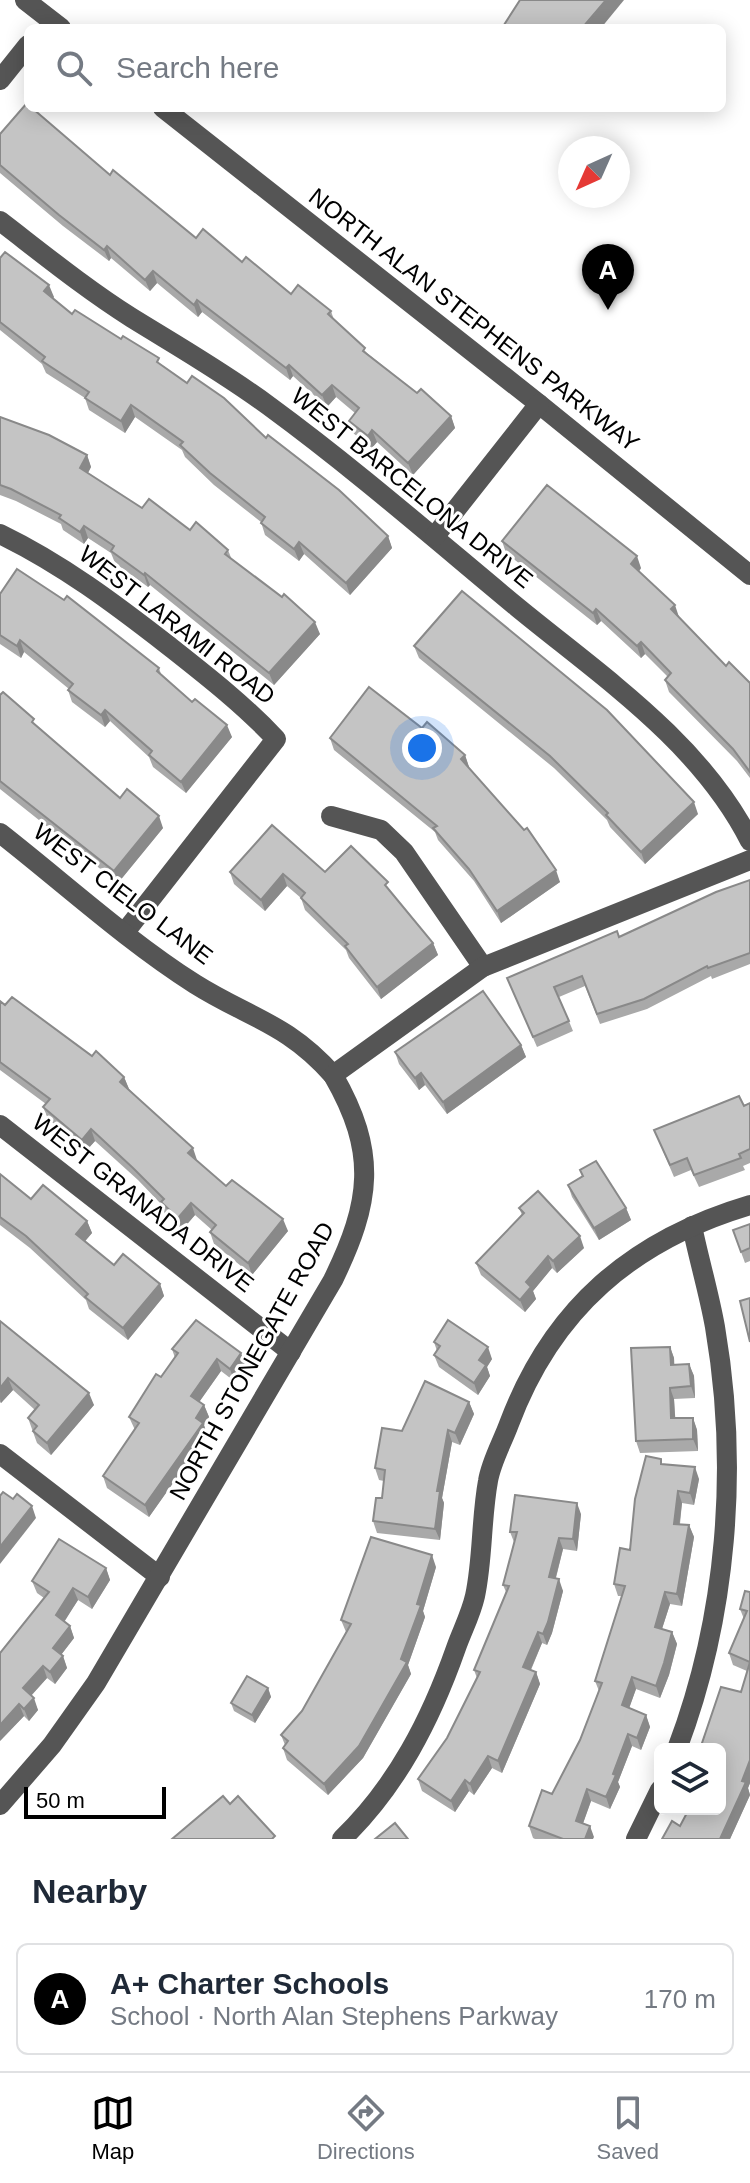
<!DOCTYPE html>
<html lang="en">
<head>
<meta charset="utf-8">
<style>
	body { margin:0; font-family:Helvetica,sans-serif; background:#f6f6f7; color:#1f2937 }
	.controls { position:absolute; right:24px; bottom:24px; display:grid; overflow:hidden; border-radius:12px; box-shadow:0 4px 20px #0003 }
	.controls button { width:72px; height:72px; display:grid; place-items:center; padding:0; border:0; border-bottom:2px solid #e0e1e3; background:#fff; color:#1f2937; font:40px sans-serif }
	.compass { position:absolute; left:558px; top:136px; width:72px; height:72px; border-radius:50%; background:#fff; box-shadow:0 4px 20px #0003; rotate:225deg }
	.scale { position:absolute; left:24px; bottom:20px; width:142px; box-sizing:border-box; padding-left:8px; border:4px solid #000; border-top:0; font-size:22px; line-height:28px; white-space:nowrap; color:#000; -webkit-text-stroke:6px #fff; paint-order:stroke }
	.you { position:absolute; left:422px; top:748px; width:28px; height:28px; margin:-20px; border:6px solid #fff; border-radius:50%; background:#1a73e8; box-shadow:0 0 0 12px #1a73e833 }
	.badge { display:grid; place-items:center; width:52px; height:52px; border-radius:50%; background:#000; color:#fff; font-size:26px; font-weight:700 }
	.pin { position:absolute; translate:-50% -66px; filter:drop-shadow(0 2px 4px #0008) }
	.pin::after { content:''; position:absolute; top:42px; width:28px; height:24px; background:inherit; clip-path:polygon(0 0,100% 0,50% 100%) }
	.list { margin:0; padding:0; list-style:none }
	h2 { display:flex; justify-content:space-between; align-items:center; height:104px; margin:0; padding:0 32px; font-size:34px }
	h2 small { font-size:26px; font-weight:400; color:#747a83 }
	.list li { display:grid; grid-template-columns:52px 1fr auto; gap:24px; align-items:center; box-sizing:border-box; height:112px; margin:0 16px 16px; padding:0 16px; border:2px solid #e0e1e3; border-radius:12px }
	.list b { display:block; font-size:30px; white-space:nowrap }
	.list p { margin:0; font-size:26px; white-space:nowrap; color:#747a83 }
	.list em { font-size:26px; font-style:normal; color:#747a83 }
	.icon { flex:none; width:44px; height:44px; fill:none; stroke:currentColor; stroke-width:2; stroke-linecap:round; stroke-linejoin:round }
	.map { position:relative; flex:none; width:750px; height:1839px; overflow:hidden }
	.search { position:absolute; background:#fff; box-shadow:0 4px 20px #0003; left:24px; right:24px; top:24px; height:88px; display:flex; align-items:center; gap:20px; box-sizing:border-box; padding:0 28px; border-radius:12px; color:#747a83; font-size:30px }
	.sheet { height:232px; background:#fff }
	nav { display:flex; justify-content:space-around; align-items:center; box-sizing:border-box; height:112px; border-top:2px solid #e0e1e3; background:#fff; font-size:22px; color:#747a83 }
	nav a { display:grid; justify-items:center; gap:4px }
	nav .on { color:#000 }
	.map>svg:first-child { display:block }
</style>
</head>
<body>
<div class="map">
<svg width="750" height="1839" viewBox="0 0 750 1839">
	<rect width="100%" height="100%" fill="#fff"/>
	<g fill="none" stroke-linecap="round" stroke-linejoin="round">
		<g stroke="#555" stroke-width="20">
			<polyline points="25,0 61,28"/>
			<polyline points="0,80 28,45"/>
			<polyline points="163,108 539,404 750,575"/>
			<path d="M0,221C43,254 86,289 132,318C179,347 223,372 269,406C355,469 435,539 517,607C601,676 700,742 750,841"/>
			<path d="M0,534C62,564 115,604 169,646C207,676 243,704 276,739L125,932"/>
			<polyline points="435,536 539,404"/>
			<polyline points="331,816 381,830 404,852 483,967"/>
			<path d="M0,833C64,883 126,940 195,984C249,1018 287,1023 333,1075"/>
			<polyline points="0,1125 291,1352"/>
			<polyline points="0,1454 160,1577"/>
			<path d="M677,1749C727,1617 739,1467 715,1327C709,1293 699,1260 692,1226"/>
			<path d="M0,1805L52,1745L96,1683L333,1280C371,1202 378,1153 333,1075L483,967L750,860"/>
			<path d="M342,1839C397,1786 431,1719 456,1648C462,1631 471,1614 475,1596C483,1559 481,1519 488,1481C491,1462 502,1443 509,1424C552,1309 632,1240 750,1205"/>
			<polyline points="636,1839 660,1790"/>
		</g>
	</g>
	<g fill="#a9a9a9">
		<polygon points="0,134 110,175 196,238 242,262 291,294 331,311 334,320 368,354 417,393 451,416 455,428 413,475 377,442 372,448 353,433 349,421 355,413 336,397 327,407 293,376 290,380 202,312 198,317 157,283 150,291 111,258 109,261 63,226 0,173"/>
		<polygon points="0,258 54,297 53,298 72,314 162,365 266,438 388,536 392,548 350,595 304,554 299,561 265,535 261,522 214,485 185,457 182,450 135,417 125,433 89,410 85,398 46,373 42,364 0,330"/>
		<polygon points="0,417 87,455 91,467 88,473 142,508 190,530 228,550 232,560 320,634 274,685 150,585 148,587 115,563 111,553 88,538 84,544 63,530 61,524 16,501 0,495"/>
		<polygon points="502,541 641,568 639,572 679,617 726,666 750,683 750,778 737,761 669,692 665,680 668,677 645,654 641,658 601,621 597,625 506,553"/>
		<polygon points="0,594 159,668 161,674 232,737 186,793 153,767 149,757 110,721 105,727 72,702 68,690 69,689 24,652 21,658 0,644"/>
		<polygon points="414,646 698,814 645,864 610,827 607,820 554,768 419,658"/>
		<polygon points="0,695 120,798 163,828 118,883 0,789"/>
		<polygon points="422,728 465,755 469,767 468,768 560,882 501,923 474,881 438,840 435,832 334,750 330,738"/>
		<polygon points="230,872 325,872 391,892 433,943 438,955 381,999 349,958 346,950 305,910 301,898 287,886 265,911 234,884"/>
		<polygon points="750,880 750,964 712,979 711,976 647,1009 600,1024 585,986 559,997 573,1031 537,1047 507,978 619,937"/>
		<polygon points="0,1001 124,1077 129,1089 197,1161 226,1186 288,1231 252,1275 214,1244 210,1232 212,1230 195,1215 182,1230 165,1214 161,1204 138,1180 95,1141 86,1151 48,1119 43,1107 46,1104 0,1070"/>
		<polygon points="521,1045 526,1057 447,1114 425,1085 419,1090 399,1064 395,1052"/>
		<polygon points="750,1103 750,1163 743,1166 745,1170 699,1187 691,1170 674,1177 654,1130"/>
		<polygon points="580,1170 626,1208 631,1220 599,1240 572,1197 568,1185 582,1176"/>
		<polygon points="0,1174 31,1199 87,1221 92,1233 85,1241 114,1265 160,1284 164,1296 128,1340 89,1309 86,1300 30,1248 0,1225"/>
		<polygon points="519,1208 584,1248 557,1273 552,1268 533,1291 536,1299 525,1312 481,1275 476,1263 522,1215"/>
		<polygon points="750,1224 750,1261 745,1263 733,1230"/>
		<polygon points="0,1321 94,1405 51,1455 37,1443 28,1418 35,1410 13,1390 1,1403 0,1402"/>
		<polygon points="434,1342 492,1359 487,1367 490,1376 478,1395 439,1367 434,1355 437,1351"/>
		<polygon points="670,1347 674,1358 674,1365 689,1364 694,1376 695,1398 674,1399 675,1418 693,1418 697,1430 698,1451 640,1453 636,1441"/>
		<polygon points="172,1349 246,1365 234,1381 221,1371 199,1402 204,1405 209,1417 204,1425 207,1435 149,1517 107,1488 103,1476 135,1430 129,1417 175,1358"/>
		<polygon points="469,1402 474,1414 460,1445 452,1442 442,1498 444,1503 440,1540 377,1533 373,1521 382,1498 384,1481 379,1480 375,1468 402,1431"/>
		<polygon points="663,1464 699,1479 694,1505 682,1503 680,1524 689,1525 694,1537 682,1606 670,1604 662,1629 672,1632 677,1644 669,1675 660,1698 636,1689 629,1708 646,1715 650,1727 641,1750 632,1746 618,1782 620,1787 610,1809 591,1801 583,1823 590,1826 593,1839 535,1839 533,1838 529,1826 552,1794 580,1740 599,1691 595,1681 622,1596 618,1596 614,1584 630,1550"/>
		<polygon points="581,1514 577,1551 563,1549 556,1578 563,1591 552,1633 547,1645 542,1643 531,1670 536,1672 540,1684 502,1773 492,1768 474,1795 469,1791 455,1812 422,1791 418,1779 447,1738 477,1678 474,1670 506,1592 503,1585 514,1542 510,1532"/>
		<polygon points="436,1567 423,1611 425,1617 408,1665 411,1674 363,1758 328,1795 287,1760 283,1748 285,1745 281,1735 302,1711 346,1632 341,1620"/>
		<polygon points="106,1568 110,1580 92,1609 78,1600 64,1621 70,1626 74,1638 61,1655 63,1656 67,1668 55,1684 47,1678 31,1696 38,1710 29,1721 24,1716 0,1741 44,1598 37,1593 32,1581"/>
		<polygon points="750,1592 750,1783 748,1788 750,1795 730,1839 662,1839 680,1826 720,1809 741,1692 747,1671 733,1665 729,1653 744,1619 740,1609"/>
		<polygon points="268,1688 271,1697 255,1723 234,1711 231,1703"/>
	</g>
	<g fill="#898989">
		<polygon points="606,0 624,0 601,28 583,28"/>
		<polygon points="107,246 111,258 109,261 104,250"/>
		<polygon points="153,271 157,283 150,291 145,280"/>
		<polygon points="49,285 54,297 49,303 44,291"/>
		<polygon points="197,300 202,312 198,317 194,305"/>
		<polygon points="289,365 293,376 290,380 286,368"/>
		<polygon points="332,385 336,397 327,407 322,395"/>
		<polygon points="131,405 135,417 125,433 121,421"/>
		<polygon points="451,416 455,428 413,475 408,463"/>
		<polygon points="372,430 377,442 372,448 368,436"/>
		<polygon points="87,455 91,467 84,480 80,468"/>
		<polygon points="84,526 88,538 84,544 80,532"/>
		<polygon points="388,536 392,548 350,595 346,583"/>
		<polygon points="299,542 304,554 299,561 294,549"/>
		<polygon points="637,556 641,568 635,576 631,564"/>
		<polygon points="145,573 150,585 148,587 144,575"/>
		<polygon points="675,605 679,617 671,609"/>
		<polygon points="596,609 601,621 597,625 593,613"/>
		<polygon points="315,622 320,634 274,685 269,673"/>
		<polygon points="20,640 24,652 21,658 17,646"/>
		<polygon points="641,642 645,654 641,658 637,646"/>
		<polygon points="105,710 110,721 105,727 101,715"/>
		<polygon points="227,725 232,737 186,793 181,782"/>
		<polygon points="465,755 469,767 465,771 461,759"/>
		<polygon points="694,802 698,814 645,864 641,852"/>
		<polygon points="159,816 163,828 118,883 114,871"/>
		<polygon points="556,870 560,882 501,923 497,911"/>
		<polygon points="283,874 287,886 265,911 261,900"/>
		<polygon points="433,943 438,955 381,999 377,987"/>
		<polygon points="521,1045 526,1057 447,1114 443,1102"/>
		<polygon points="421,1073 425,1085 419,1090 415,1078"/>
		<polygon points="124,1077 129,1089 120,1082"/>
		<polygon points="91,1129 95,1141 86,1151 82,1140"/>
		<polygon points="193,1148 197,1160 188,1153"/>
		<polygon points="191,1203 195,1215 182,1230 178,1218"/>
		<polygon points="626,1208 631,1220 599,1240 594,1228"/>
		<polygon points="283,1219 288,1231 252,1275 248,1263"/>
		<polygon points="87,1221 92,1233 81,1246 76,1234"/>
		<polygon points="580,1236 584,1248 557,1273 553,1261"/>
		<polygon points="548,1256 552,1268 533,1291 536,1299 525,1312 520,1300 526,1282"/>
		<polygon points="160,1284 164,1296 128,1340 123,1328"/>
		<polygon points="488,1347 492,1359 487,1367 490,1376 478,1395 474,1383 479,1360"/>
		<polygon points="670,1347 674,1358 675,1377 671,1365"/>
		<polygon points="241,1353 246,1365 234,1381 230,1369"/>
		<polygon points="217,1359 221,1371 195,1408 191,1396"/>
		<polygon points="689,1364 694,1376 695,1398 691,1386"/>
		<polygon points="8,1378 13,1390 1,1403 0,1399 0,1388"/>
		<polygon points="670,1388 674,1399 676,1430 671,1418"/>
		<polygon points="89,1393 94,1405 51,1455 47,1443"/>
		<polygon points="469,1402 474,1414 460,1445 455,1433"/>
		<polygon points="204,1405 209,1417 204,1425 207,1435 149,1517 145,1505"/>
		<polygon points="693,1418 697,1430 698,1451 693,1439"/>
		<polygon points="448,1430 452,1442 442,1498 444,1503 440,1540 435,1529 437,1491"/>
		<polygon points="695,1467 699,1479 694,1505 690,1493"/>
		<polygon points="678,1491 682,1503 678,1536 674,1524"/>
		<polygon points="577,1503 581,1514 577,1551 573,1539"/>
		<polygon points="32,1506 36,1518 0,1564 0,1547"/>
		<polygon points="689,1525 694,1537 682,1606 677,1594"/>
		<polygon points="559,1538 563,1549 553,1588 549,1577"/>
		<polygon points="432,1555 436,1567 423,1611 425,1617 408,1665 411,1674 363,1758 328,1795 324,1784 401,1659"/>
		<polygon points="106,1568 110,1580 92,1609 88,1597"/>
		<polygon points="559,1579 563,1591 552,1633 547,1645 543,1634"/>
		<polygon points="73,1588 78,1600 61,1627 56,1615"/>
		<polygon points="665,1592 670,1604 659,1638 655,1627"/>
		<polygon points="70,1626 74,1638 57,1660 53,1648"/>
		<polygon points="538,1632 542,1643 527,1678 523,1667"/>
		<polygon points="672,1632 677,1644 669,1675 660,1698 656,1686"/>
		<polygon points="63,1656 67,1668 55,1684 50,1672"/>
		<polygon points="43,1666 47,1678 27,1700 23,1688"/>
		<polygon points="536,1672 540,1684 502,1773 498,1761"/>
		<polygon points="632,1677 636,1689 626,1717 622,1705"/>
		<polygon points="268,1688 271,1697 255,1723 252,1715"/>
		<polygon points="34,1698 38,1710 29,1721 24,1709"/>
		<polygon points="19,1704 24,1716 0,1741 0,1725"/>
		<polygon points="646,1715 650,1727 641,1750 637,1738"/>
		<polygon points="628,1734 632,1746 618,1782 620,1787 610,1809 606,1797 613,1774"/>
		<polygon points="488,1756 492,1768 474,1795 470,1784"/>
		<polygon points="750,1760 750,1783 748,1788 750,1795 730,1839 720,1839"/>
		<polygon points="465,1780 469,1791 455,1812 451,1801"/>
		<polygon points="587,1789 591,1801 580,1832 576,1821"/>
		<polygon points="590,1826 594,1837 593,1839 585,1839"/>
	</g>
	<g fill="#c4c4c4" stroke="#898989" stroke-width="2">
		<polygon points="520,0 606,0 583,27 584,28 502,28"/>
		<polygon points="27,103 28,108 32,108 110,175 113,170 196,238 203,229 242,262 246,257 291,294 298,285 331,311 328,314 365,348 363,351 417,393 421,389 451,416 408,463 372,430 368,436 349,421 359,408 332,385 322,395 289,365 286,368 197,300 194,305 153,271 145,280 107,246 104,250 59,215 0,165 0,134"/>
		<polygon points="5,252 49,285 44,291 72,314 75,310 121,339 123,336 159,358 157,362 187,383 192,376 224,398 266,438 268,435 339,490 388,536 346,583 299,542 294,549 261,523 265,517 210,473 180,445 183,442 131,405 121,421 85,398 89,392 42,361 45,357 0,322 0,258"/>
		<polygon points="0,417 49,435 87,455 80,468 142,508 149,499 190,530 196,522 228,550 225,554 282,597 284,594 315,622 269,673 145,573 144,575 111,551 114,546 84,526 80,532 59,518 61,515 11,489 0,485"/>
		<polygon points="547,485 637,556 631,564 675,605 671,609 726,666 729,662 750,683 750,772 733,749 665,680 671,673 641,642 637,646 596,609 593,613 502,541"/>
		<polygon points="17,569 64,600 67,596 159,668 157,671 192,702 195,699 227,725 181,782 149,755 152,751 105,710 101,715 68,690 73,684 20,640 17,646 0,635 0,594"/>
		<polygon points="462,591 607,710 694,802 641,852 606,815 608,813 550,756 414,646"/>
		<polygon points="369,687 422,728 427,722 465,755 461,759 524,830 527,828 556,870 497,911 469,869 433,828 437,826 330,738"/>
		<polygon points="3,692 34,719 32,722 120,798 127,789 159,816 114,871 0,781 0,695"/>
		<polygon points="272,825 325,872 351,846 388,882 385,885 433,943 377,987 345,946 348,944 301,898 305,893 283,874 261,900 230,872"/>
		<polygon points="750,880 750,953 708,968 707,966 644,999 597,1014 582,976 554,987 569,1021 533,1037 507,978 617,931 619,937 716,892"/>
		<polygon points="483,991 521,1045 443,1102 421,1073 415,1078 395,1052"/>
		<polygon points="12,997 92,1056 96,1051 124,1077 120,1082 193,1148 188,1153 226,1186 232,1180 283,1219 248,1263 210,1232 216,1225 191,1203 178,1218 161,1202 164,1199 133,1168 91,1129 82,1140 43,1107 50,1099 0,1062 0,1001 5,1005"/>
		<polygon points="739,1096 744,1106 750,1103 750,1149 739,1154 741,1158 694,1175 687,1158 670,1165 654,1130"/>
		<polygon points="596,1161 626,1208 594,1228 568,1185 583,1176 580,1170"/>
		<polygon points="0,1174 31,1199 43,1185 87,1221 76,1234 114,1265 123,1254 160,1284 123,1328 85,1297 88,1294 26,1236 0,1217"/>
		<polygon points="538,1191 580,1236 553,1261 548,1256 526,1282 531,1287 520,1300 476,1263 524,1213 519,1208"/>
		<polygon points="750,1224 750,1248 741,1252 733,1230"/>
		<polygon points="750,1298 750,1342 740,1301"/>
		<polygon points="196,1320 241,1353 230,1369 217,1359 191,1396 204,1405 196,1418 203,1423 145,1505 103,1476 139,1423 129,1417 156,1374 161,1377 178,1353 172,1349"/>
		<polygon points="448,1320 488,1347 479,1360 486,1365 474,1383 434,1355 440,1346 434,1342"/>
		<polygon points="0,1321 89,1393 47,1443 33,1431 37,1426 28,1418 39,1405 8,1378 0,1388"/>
		<polygon points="670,1347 671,1365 689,1364 691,1386 670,1388 671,1418 693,1418 693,1439 636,1441 631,1348"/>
		<polygon points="425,1381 469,1402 455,1433 448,1430 437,1491 440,1491 435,1529 373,1521 376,1498 382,1498 385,1470 375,1468 382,1428 402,1431"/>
		<polygon points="646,1456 661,1459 661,1464 695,1467 690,1493 678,1491 674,1524 689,1525 677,1594 665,1592 655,1627 672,1632 664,1663 656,1686 632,1677 622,1705 646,1715 637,1738 628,1734 613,1774 616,1775 606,1797 587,1789 576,1821 590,1826 585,1839 563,1839 529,1826 542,1790 552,1794 580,1740 602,1683 595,1681 625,1586 614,1584 620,1548 630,1550 635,1499"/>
		<polygon points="3,1492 13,1499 17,1494 32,1506 0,1547 0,1496"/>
		<polygon points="515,1495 577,1503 573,1539 559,1538 549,1577 559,1579 548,1622 543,1634 538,1632 523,1667 536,1672 498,1761 488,1756 470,1784 465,1780 451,1801 418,1779 447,1738 480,1672 474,1670 509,1586 503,1585 517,1532 510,1532"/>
		<polygon points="371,1537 432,1555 417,1604 421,1605 401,1659 407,1662 359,1746 324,1784 283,1748 288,1741 281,1735 302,1711 351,1624 341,1620"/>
		<polygon points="59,1539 106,1568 88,1597 73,1588 56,1615 70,1626 53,1648 63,1656 50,1672 43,1666 23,1688 34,1698 24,1709 19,1704 0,1725 0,1653 49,1592 32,1581"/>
		<polygon points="745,1591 750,1592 750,1760 742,1781 746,1782 720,1839 662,1839 672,1821 680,1826 689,1809 720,1809 720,1749 700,1749 721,1687 741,1692 750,1662 729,1653 747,1611 740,1609"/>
		<polygon points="247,1676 268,1688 252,1715 231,1703"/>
		<polygon points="223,1796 230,1804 238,1796 275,1836 272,1839 172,1839"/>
		<polygon points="395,1823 408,1839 375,1839"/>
	</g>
	<g text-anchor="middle" stroke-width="6" stroke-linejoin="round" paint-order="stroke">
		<g font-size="24" fill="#000" stroke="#fff">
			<text transform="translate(474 320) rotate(38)" y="8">NORTH ALAN STEPHENS PARKWAY</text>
			<text transform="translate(412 488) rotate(39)" y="8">WEST BARCELONA DRIVE</text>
			<text transform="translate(177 625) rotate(38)" y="8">WEST LARAMI ROAD</text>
			<text transform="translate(123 894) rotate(37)" y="8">WEST CIELO LANE</text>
			<text transform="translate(143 1203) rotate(38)" y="8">WEST GRANADA DRIVE</text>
			<text transform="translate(252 1361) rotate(-61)" y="8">NORTH STONEGATE ROAD</text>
		</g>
	</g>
</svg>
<div class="controls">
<button><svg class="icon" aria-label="layers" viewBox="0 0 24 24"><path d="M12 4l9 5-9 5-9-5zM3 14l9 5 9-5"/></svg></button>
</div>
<svg class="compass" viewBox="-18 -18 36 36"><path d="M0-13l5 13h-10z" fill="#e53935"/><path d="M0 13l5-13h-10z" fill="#747a83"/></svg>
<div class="scale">50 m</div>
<div class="you"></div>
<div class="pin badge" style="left:608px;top:310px">A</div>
<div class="search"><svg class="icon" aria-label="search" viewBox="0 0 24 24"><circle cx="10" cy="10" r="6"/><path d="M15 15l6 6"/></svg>Search here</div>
</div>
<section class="sheet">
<h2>Nearby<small></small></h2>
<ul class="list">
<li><span class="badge">A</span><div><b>A+ Charter Schools</b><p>School · North Alan Stephens Parkway</p></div><em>170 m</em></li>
</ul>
</section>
<nav>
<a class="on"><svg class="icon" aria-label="map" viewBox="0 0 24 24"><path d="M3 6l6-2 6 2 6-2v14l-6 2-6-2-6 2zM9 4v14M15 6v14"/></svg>Map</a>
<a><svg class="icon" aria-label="directions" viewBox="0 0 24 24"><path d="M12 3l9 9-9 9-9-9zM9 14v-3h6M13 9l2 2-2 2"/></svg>Directions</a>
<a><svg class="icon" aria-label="saved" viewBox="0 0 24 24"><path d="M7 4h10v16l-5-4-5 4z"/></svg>Saved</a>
</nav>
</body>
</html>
